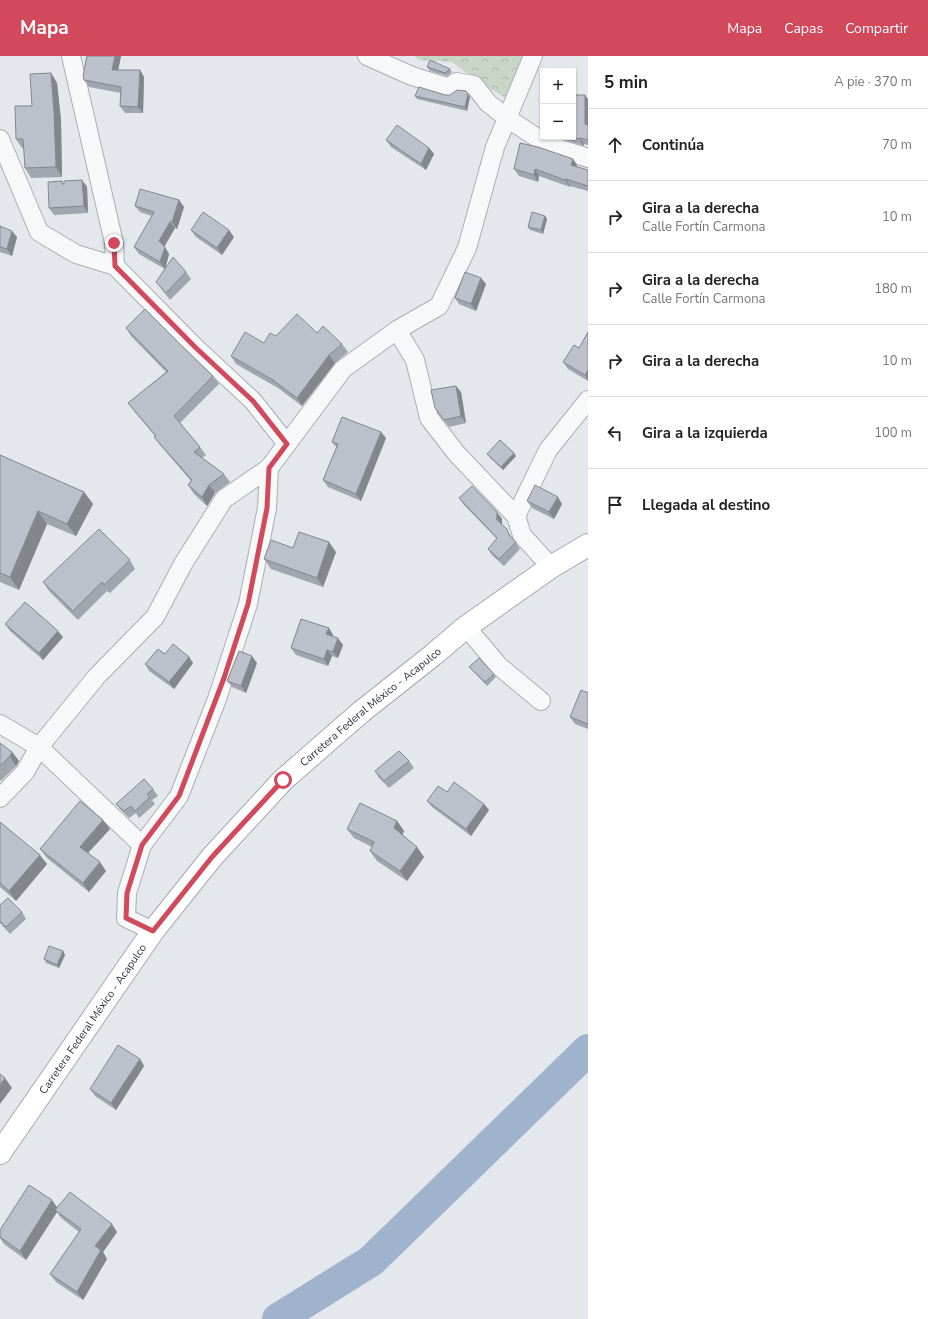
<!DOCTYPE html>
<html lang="es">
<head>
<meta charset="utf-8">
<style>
	body { margin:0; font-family:"Nunito Sans",sans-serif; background:#f6f6f6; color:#222 }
	.controls { position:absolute; right:12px; top:12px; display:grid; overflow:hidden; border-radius:0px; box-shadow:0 1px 3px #0004 }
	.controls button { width:36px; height:36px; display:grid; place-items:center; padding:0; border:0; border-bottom:1px solid #e0e0e0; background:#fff; color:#222; font:20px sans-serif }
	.stop { position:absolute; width:12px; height:12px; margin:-9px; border:3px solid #d1495b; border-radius:50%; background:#fff }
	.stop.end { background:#d1495b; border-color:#fff; box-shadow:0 1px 4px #0008 }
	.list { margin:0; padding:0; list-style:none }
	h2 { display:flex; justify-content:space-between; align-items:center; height:52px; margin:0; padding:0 16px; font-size:17px }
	h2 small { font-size:13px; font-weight:400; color:#767676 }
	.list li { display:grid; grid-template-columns:26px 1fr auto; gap:12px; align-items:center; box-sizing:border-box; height:72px; padding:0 16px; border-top:1px solid #e0e0e0 }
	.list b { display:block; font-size:15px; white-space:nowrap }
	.list p { margin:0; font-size:13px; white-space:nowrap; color:#767676 }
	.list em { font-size:13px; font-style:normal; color:#767676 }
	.icon { flex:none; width:22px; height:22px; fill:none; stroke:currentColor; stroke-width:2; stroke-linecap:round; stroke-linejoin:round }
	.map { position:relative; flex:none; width:588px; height:1263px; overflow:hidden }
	header { display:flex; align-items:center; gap:24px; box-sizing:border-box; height:56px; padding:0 20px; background:#d1495b; color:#fff }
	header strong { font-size:19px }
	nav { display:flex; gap:22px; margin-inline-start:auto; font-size:14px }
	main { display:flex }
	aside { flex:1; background:#fff }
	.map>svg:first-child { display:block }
</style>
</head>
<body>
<header>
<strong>Mapa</strong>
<nav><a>Mapa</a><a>Capas</a><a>Compartir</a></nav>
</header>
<main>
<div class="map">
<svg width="588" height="1263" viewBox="0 0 588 1263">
	<defs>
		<pattern id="forest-crowns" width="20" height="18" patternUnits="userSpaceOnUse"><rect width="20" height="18" fill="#c9d6c5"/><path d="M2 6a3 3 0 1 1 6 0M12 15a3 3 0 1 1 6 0" fill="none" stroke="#adb8ab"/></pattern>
	</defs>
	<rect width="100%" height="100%" fill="#e4e7ec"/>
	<polygon fill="url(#forest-crowns)" points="415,0 525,0 506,42 477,25 452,6 419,4"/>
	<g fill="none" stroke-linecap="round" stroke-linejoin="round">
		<polyline stroke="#9fb4cc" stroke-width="32" points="278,1263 371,1205 588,994"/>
		<g stroke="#a9aeb7" stroke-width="20">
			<g id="minor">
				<polyline points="71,0 114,187 115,210 195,291 253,345 287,388"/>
				<polyline points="367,0 412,20 450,32 456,26 474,29 488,47 507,62 548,89 588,102"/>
				<polyline points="0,83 39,176 76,198 115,210"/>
				<polyline points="397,274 415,304 429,362 457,398 516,460 522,479 551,511"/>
				<polyline points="516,460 548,394 588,344"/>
				<polyline points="466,571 499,610 541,645"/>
				<polyline points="0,668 39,691 142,789"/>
				<polyline points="0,742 25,716 39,691 97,620 155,561 183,508 224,443 269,412 343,313 397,274 439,250 467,192 495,91 533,0"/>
				<polyline points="153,875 126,862 127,837 142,789 179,740 217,643 248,548 267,452 269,412"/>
			</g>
		</g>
		<g stroke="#a3abb8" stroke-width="24">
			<g id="primary">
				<path id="s1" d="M0,1097L153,875L212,801L283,724L361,656L433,599L466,571L551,511L588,489"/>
			</g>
		</g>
		<use href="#minor" stroke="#f7f8fa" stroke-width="18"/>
		<use href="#primary" stroke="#fff" stroke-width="22"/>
	</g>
	<g fill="#a1a5ae">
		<polygon points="87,0 121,0 118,14 140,14 144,21 143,57 125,57 120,50 121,37 89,31 84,24"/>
		<polygon points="427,11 450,13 452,16 447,20 430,15"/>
		<polygon points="51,17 57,27 61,64 62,121 31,122 25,112 24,92 22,92 16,83"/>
		<polygon points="445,39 470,41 467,55 417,43 415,40"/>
		<polygon points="588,43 588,89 584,88 584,90 563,83 562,81 573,81"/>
		<polygon points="386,84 429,92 434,98 426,114 391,91"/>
		<polygon points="573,103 577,109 577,111 588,114 588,135 570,130 570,131 539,120 538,126 519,120 514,113"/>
		<polygon points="82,124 87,131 88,157 54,159 49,152 64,128"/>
		<polygon points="179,144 184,151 177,173 175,172 164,191 169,198 165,213 139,198 134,191 152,160 140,156 135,150"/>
		<polygon points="545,160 547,163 543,178 530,174 528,171"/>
		<polygon points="0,170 17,181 12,200 0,196"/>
		<polygon points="191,174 234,181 222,199 196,181"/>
		<polygon points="186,216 191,223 170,244 156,226"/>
		<polygon points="481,222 486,228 476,255 459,248 455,242"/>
		<polygon points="126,272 182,290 213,320 219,328 180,367 200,391 206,399 202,402 224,418 230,426 215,437 207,450 194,438 188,429 191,425 160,389 154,381 155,380 134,355 128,347 166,316 131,280"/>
		<polygon points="588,276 588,325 568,313 563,306 579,292"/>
		<polygon points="317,277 342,288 348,296 335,307 302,350 278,332 236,308 231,300 264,287 276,280"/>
		<polygon points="461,336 466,367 449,371 435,352"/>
		<polygon points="386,382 361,445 328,431 323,424 337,392 332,386"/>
		<polygon points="487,398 516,400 503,414 490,402"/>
		<polygon points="0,399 84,436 93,448 76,480 47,468 19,534 0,526"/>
		<polygon points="459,442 497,456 502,463 502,469 511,480 513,483 520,493 504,510 492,499 488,493 497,483 464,449"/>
		<polygon points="527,445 562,448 554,463 532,452"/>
		<polygon points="293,492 336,496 323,531 271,513 264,503"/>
		<polygon points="130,504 135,513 110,537 107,535 78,564 49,535 43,526"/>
		<polygon points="5,568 63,581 43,604 10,575"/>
		<polygon points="329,572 333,579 333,580 343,589 338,602 332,600 328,610 296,599 291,592"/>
		<polygon points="165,598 189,601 193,607 174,633 149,615 145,608"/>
		<polygon points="257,607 246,637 232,631 227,625"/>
		<polygon points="469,611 494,618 496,621 487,630 472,614"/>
		<polygon points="588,637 588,673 575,668 570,661"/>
		<polygon points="0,687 12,696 19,705 16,710 1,725 0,724"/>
		<polygon points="409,705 414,712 389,732 379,722 375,715"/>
		<polygon points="153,733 158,740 152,744 155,748 139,762 136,757 129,762 121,754 116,748"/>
		<polygon points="447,736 484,748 489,754 471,780 432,751 427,745"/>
		<polygon points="397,765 404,775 402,779 424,801 407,825 377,805 370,795 372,791 354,782 347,773"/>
		<polygon points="0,766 47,808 16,845 0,831"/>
		<polygon points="110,773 88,797 106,815 89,836 47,802 40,793"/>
		<polygon points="0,849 22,856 26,863 10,878 0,867"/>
		<polygon points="63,895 65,899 59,912 46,907 44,903"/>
		<polygon points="140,1003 144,1010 116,1054 95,1040 90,1033"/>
		<polygon points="57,1151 117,1176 103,1196 107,1203 83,1244 56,1226 50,1218 79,1176 61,1162 57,1156 26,1204 4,1188 0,1182 0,1174"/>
	</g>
	<g fill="#83868d">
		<polygon points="115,0 121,0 117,20 112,14"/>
		<polygon points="140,14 144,21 143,57 138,51"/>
		<polygon points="51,17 57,27 61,64 62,121 56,111"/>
		<polygon points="468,38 470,41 467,55 465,51"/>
		<polygon points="585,39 588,43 588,72 585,68"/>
		<polygon points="580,82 584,88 584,90 579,83"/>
		<polygon points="429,92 434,98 426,114 421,108"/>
		<polygon points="573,103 577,109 575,115 571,109"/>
		<polygon points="535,113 539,120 538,126 534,119"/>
		<polygon points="566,123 570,130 570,131 565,124"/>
		<polygon points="82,124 87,131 88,157 84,150"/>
		<polygon points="179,144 184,151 177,173 172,166"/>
		<polygon points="545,160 547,163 543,178 541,174"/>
		<polygon points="170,166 175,172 164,191 159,185"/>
		<polygon points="229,174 234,181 222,199 217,192"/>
		<polygon points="12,175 17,181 12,200 7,193"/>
		<polygon points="165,191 169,198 165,213 160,206"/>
		<polygon points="481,222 486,228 476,255 471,248"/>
		<polygon points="329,299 335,307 302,350 297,342"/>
		<polygon points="588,314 588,324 585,319"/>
		<polygon points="456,330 461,336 466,367 461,360"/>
		<polygon points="381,376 386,382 361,445 356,438"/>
		<polygon points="514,397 516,400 503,414 501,411"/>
		<polygon points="209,429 215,437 207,450 202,441"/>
		<polygon points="84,436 93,448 76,480 67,468"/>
		<polygon points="558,441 562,448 554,463 549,456"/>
		<polygon points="38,455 47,468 19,534 10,521"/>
		<polygon points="497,456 502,463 502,469 497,462"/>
		<polygon points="329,486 336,496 323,531 317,522"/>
		<polygon points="329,572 333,579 331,585 326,578"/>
		<polygon points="58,575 63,581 43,604 39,597"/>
		<polygon points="338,582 343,589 338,602 333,596"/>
		<polygon points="327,594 332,600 328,610 324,603"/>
		<polygon points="252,600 257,607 246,637 241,630"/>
		<polygon points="189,601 193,607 174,633 169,626"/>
		<polygon points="12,696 19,705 16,710 10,700"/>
		<polygon points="484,748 489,754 471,780 466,773"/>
		<polygon points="103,764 110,773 86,799 80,791"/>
		<polygon points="397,765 404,775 401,782 394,772"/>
		<polygon points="417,791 424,801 407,825 400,815"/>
		<polygon points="40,799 47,808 16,845 9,835"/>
		<polygon points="100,806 106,815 89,836 83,827"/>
		<polygon points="63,895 65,899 59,912 57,909"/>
		<polygon points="140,1003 144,1010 116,1054 111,1047"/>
		<polygon points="5,1022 12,1032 0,1048 0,1029"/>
		<polygon points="52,1144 59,1154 55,1154 57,1156 26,1204 20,1195"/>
		<polygon points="112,1168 117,1176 103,1196 107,1203 83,1244 77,1236 95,1190"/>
	</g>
	<g fill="#bbc0ca" stroke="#83868d">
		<polygon points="87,0 115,0 112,14 140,14 138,51 120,50 121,31 84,24 83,20"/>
		<polygon points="430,4 450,13 445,17 427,11"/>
		<polygon points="51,17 54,55 56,111 25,112 23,83 16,83 15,50 32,50 30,18"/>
		<polygon points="419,31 445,39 450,39 457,34 466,35 468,38 465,51 415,40"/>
		<polygon points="573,39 585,39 585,68 588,69 588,84 580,82 579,83 573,81"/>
		<polygon points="397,69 429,92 421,108 386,84"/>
		<polygon points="520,87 538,91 573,103 571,109 588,114 588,130 566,123 565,124 535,113 534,119 514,113"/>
		<polygon points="82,124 84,150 49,152 48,126 62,125 62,128 64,128 64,125"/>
		<polygon points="140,133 179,144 172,166 170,166 159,185 165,191 160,206 134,191 154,156 135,150"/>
		<polygon points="203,156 229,174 217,192 191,174"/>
		<polygon points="532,156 545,160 541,174 528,171"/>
		<polygon points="0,170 12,175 7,193 0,191"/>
		<polygon points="173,201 186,216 166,237 156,226"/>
		<polygon points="465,216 481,222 471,248 455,242"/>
		<polygon points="145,253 182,290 213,320 174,360 200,391 194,396 224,418 209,429 202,441 188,429 192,424 154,381 156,380 128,347 168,315 126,272"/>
		<polygon points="297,258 317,277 323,270 342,288 329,299 297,342 273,324 231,300 245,276 264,287 270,277 276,280"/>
		<polygon points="588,276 588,314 585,319 563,306 574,289 579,292"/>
		<polygon points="456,330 461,360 444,364 435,352 431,334"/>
		<polygon points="342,361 381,376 356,438 323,424 338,388 332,386"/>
		<polygon points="500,384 514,397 501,411 487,398"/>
		<polygon points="0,399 84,436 67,468 38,455 10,521 0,517"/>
		<polygon points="535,429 558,441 549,456 527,445"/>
		<polygon points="472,430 497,456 497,462 496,463 507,473 509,479 516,486 499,503 488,493 497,482 459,442"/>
		<polygon points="99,473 130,504 104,529 102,526 73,555 43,526"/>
		<polygon points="299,476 329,486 317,522 264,503 271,484 293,492"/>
		<polygon points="25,546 58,575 39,597 5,568"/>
		<polygon points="301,563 329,572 326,578 338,582 333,596 327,594 324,603 291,592"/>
		<polygon points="173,588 189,601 169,626 145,608 158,593 165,598"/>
		<polygon points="239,595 252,600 241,630 227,625"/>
		<polygon points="479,602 494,618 485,626 469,611"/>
		<polygon points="581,634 588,637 588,668 570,661"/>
		<polygon points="0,687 12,696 10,700 0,710"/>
		<polygon points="399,695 409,705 384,725 375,715"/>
		<polygon points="144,723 153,733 147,738 150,741 135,755 131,750 124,755 116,748"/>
		<polygon points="454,726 484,748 466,773 427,745 438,730 447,736"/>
		<polygon points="80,745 103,764 80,791 100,806 83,827 40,793"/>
		<polygon points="360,747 397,765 394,772 417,791 400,815 370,795 374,786 347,773"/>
		<polygon points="0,766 40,799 9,835 0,827"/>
		<polygon points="8,842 22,856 6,871 0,865 0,849"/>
		<polygon points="49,890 63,895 57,909 44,903"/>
		<polygon points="118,989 140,1003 111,1047 90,1033"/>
		<polygon points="0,1018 5,1022 0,1029"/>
		<polygon points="29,1129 52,1144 20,1195 0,1181 0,1174"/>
		<polygon points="70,1136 112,1168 95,1190 101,1194 77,1236 50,1218 81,1173 55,1154"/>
	</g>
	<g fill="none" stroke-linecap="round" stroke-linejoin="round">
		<polyline stroke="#d1495b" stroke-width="5" points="114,187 115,210 195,291 253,345 287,388 269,412 267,452 248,548 224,622 179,740 142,789 127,837 126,862 153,875 212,801 283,724"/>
	</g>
	<g text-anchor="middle" stroke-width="3.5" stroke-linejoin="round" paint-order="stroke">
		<g font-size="11" fill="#2b3445" stroke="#f4f6f9">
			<text dy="4" stroke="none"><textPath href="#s1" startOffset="583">Carretera Federal México - Acapulco</textPath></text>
			<text dy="4" stroke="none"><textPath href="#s1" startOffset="163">Carretera Federal México - Acapulco</textPath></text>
		</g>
	</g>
</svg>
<div class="controls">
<button>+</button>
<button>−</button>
</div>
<div class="stop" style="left:283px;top:724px"></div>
<div class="stop end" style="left:114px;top:187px"></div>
</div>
<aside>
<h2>5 min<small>A pie · 370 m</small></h2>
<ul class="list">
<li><svg class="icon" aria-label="ahead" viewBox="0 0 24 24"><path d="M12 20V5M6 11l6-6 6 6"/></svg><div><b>Continúa</b></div><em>70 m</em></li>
<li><svg class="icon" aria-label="right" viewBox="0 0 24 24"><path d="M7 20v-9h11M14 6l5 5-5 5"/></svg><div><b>Gira a la derecha</b><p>Calle Fortín Carmona</p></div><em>10 m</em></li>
<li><svg class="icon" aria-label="right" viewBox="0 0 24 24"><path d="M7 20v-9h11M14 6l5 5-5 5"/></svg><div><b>Gira a la derecha</b><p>Calle Fortín Carmona</p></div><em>180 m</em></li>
<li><svg class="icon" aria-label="right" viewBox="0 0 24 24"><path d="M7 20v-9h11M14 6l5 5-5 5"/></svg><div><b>Gira a la derecha</b></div><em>10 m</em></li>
<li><svg class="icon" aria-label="left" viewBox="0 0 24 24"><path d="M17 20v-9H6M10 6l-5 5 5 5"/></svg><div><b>Gira a la izquierda</b></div><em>100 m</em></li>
<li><svg class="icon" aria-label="arrive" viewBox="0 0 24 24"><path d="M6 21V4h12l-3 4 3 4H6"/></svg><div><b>Llegada al destino</b></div></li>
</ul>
</aside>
</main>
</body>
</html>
